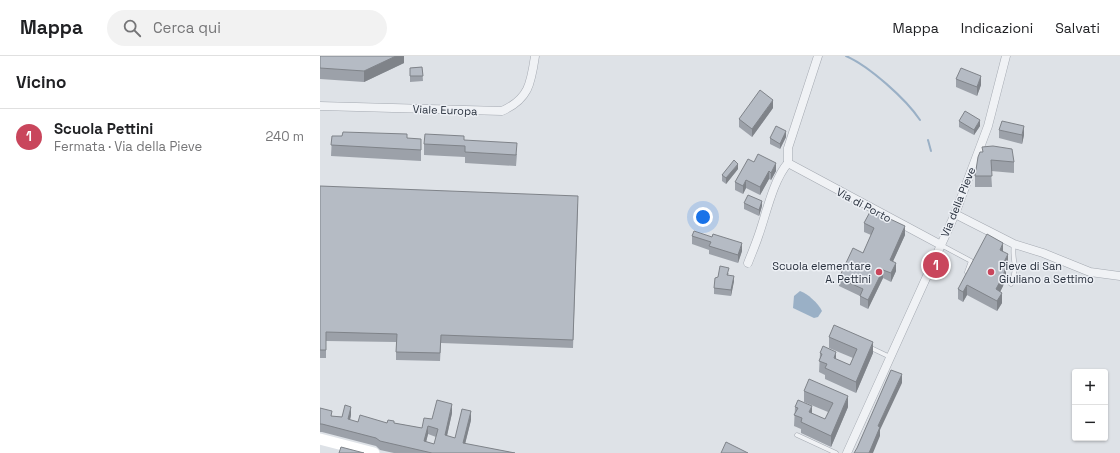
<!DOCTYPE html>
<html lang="it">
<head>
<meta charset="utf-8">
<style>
	body { margin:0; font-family:"Space Grotesk",sans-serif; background:#f2f2f2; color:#202124 }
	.controls { position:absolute; right:12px; bottom:12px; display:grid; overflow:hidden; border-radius:4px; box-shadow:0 1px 3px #0004 }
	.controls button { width:36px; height:36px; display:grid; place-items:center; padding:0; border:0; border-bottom:1px solid #e0e0e0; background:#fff; color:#202124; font:20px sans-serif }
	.you { position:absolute; left:383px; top:161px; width:14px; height:14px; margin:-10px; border:3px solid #fff; border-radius:50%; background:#1a73e8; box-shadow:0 0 0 6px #1a73e833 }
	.badge { display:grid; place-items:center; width:26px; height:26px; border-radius:50%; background:#c9465c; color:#fff; font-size:13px; font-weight:700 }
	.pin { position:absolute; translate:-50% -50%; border:2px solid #fff; box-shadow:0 1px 4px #0006 }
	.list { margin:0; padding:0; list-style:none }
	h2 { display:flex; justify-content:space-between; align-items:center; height:52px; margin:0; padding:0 16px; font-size:17px }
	h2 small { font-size:13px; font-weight:400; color:#757577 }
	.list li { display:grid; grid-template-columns:26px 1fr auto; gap:12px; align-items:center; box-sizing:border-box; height:56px; padding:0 16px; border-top:1px solid #e0e0e0 }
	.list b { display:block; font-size:15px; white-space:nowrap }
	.list p { margin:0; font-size:13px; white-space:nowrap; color:#757577 }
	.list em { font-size:13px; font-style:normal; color:#757577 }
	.icon { flex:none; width:22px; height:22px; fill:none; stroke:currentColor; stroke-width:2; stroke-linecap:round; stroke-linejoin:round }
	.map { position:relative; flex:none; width:800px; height:397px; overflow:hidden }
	header { display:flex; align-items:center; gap:24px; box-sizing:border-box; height:56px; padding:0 20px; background:#fff; border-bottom:1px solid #e0e0e0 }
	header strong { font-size:19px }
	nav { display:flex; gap:22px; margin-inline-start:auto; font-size:14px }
	.search { width:280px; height:36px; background:#f2f2f2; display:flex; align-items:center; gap:10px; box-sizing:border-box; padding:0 14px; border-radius:22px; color:#757577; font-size:15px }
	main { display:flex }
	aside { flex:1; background:#fff }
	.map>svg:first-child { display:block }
</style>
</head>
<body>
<header>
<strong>Mappa</strong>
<div class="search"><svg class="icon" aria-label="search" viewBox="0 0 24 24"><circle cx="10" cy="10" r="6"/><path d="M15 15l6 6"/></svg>Cerca qui</div>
<nav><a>Mappa</a><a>Indicazioni</a><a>Salvati</a></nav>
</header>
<main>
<aside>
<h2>Vicino<small></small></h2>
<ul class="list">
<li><span class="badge">1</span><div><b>Scuola Pettini</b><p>Fermata · Via della Pieve</p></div><em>240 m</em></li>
</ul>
</aside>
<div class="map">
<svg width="800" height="397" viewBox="0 0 800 397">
	<rect width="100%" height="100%" fill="#dee2e7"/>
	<path fill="#9ab0c6" d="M480,235C487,237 499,248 502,255L498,261L494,262L473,252L474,240Z"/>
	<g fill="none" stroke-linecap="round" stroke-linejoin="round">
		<g stroke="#9ab0c6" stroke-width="2">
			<path d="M526,0C549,10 586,43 600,64"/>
			<polyline points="608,84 611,95"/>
		</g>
		<g stroke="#a4a9b1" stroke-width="5">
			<g id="lane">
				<polyline points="621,189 651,205 647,216"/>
				<path d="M691,228C699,210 691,203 694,188"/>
				<polyline points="549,291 570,301"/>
				<polyline points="477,379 516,397"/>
			</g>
		</g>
		<g stroke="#a4a9b1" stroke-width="9">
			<g id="street">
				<polyline points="498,0 468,92 468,107 621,189"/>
				<path d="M0,50L182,55C209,43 211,27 215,0"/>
				<polyline points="635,158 694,188 723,197 770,216 800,220"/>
				<path d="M428,207C431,199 435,190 438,181C446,159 453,124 468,107"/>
				<polyline points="527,397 635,158 668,70 686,0"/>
			</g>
		</g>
		<use href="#lane" stroke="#f0f2f5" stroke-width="4"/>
		<use href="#street" stroke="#f0f2f5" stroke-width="8"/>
		<polyline stroke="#fff" stroke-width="11" points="0,383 54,397"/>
	</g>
	<g fill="#9ca1a9" fill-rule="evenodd">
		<polygon points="0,0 84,0 84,7 44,26 0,23"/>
		<polygon points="102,11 103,25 90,26 90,12"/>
		<polygon points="636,23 661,29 657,40 636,31"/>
		<polygon points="453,52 432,81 419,71 419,63"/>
		<polygon points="639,65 660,70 654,79 639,71"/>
		<polygon points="679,74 704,79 702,88 679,82"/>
		<polygon points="12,80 87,82 101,94 101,105 11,100"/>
		<polygon points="466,81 460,93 450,88 450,82"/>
		<polygon points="144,84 197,98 196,110 145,107 145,101 104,99 104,88"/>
		<polygon points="660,96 694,106 694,117 671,115 672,131 655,131 655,120"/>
		<polygon points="434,106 456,115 451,124 449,123 440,139 426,132 423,138 415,134 415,126"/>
		<polygon points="418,113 406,128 402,125 402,119"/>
		<polygon points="0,130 258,148 253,292 121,287 120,305 76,304 76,286 6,285 6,302 0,302"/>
		<polygon points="424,147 442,150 439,160 424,153"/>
		<polygon points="544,167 585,179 573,205 576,215 571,226 563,222 548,253 540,249 540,240 519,230 519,222 543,197 551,179 544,176"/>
		<polygon points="372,180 392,181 422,195 418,207 389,198 389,194 372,188"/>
		<polygon points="683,196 688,209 686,212 686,221 683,230 680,236 682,247 677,255 647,239 643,246 638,243 638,233"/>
		<polygon points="409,217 408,219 414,225 411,240 394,238 394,232 398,221"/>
		<polygon points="509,281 553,297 536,337 505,323 505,319 499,316 500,297 530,309 533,302 509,292"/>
		<polygon points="484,335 528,351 511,391 481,377 481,373 474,370 475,351 505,363 508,356 484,346"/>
		<path d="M0,352L12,360L22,361L31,359L30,364L38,366L74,367L102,372L112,363L132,357L127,380L135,382L151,364L145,388L195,397H74L60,394L56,390L2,376H0ZM108,378L116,381L114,388L106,386Z"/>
	</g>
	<g fill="#7f8389">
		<polygon points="76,0 84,0 84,7 44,26 44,15"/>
		<polygon points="661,20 661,29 657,40 657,31"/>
		<polygon points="453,44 453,52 432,81 432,73"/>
		<polygon points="660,64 660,70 654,79 654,74"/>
		<polygon points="704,70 704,79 702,88 702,79"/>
		<polygon points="466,75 466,81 460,93 460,88"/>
		<polygon points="456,107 456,115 451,124 451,117"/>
		<polygon points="418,108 418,113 406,128 406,122"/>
		<polygon points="449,115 449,123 440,139 440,131"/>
		<polygon points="426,124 426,132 423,138 423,130"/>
		<polygon points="442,145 442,150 439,160 439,154"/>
		<polygon points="585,170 585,179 570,212 570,204"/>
		<polygon points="422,187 422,195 418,207 418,199"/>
		<polygon points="683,187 683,198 680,194"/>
		<polygon points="688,198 688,209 686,212 686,221 683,230 676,244 676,233 684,206"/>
		<polygon points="576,207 576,215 571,226 571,217"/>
		<polygon points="563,214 563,222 548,253 548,244"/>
		<polygon points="414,220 414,225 411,240 411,234"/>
		<polygon points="647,229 647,239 643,246 643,236"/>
		<polygon points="682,237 682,247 677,255 677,245"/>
		<polygon points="553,286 553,297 536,337 536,326"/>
		<polygon points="516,296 516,307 514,302"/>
		<polygon points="582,318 582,327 560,374 560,380 553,397 549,397 558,370"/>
		<polygon points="528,340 528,351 511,391 511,380"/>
		<polygon points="132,348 132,357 125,388 125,379"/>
		<polygon points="492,350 492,361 489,356"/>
		<polygon points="31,351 31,359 28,372 28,363"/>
		<polygon points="151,355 151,364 143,396 143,387"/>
		<polygon points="108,370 108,378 104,394 104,385"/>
	</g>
	<g fill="#b5bbc4" stroke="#7f8389" fill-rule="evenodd">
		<polygon points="0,0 76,0 44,15 0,12"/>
		<polygon points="102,11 103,20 90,20 90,12"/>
		<polygon points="641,12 661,20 657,31 636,23"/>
		<polygon points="440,34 453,44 432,73 419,63"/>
		<polygon points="645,55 660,64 654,74 639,65"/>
		<polygon points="682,65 704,70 702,79 679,74"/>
		<polygon points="456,70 466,75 460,88 450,82"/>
		<polygon points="23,76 87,78 87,82 101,83 101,94 11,89 12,80 22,80"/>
		<polygon points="105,78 144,80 144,84 197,87 196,99 145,96 145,90 104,88"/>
		<polygon points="673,90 692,93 694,106 671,104 672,120 655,120 658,101 660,96 663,96 662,91"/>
		<polygon points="438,98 456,107 451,117 449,115 440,131 426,124 423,130 415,126 428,103 434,106"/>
		<polygon points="414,104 418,108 406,122 402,119"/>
		<polygon points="0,130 258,140 253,284 121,279 120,297 76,296 77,278 6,276 6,294 0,294"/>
		<polygon points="428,139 442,145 439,154 424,147"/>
		<polygon points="551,154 585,170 570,204 576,207 571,217 563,214 548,244 540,240 543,233 519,222 533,192 543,197 554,172 544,167"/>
		<polygon points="374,175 392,181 393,178 422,187 418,199 389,190 391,186 372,180"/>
		<polygon points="667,178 683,187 680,194 688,198 684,206 686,211 683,220 676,233 682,237 677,245 647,229 643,236 638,233"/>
		<polygon points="400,210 409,212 407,219 414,220 411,234 394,232 395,222 398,221"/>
		<polygon points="514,269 553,286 536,326 505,312 507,308 499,305 502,298 500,297 503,290 516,296 514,302 530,309 537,293 509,281"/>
		<polygon points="571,314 582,318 558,370 560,371 549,397 534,397 537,392"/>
		<polygon points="489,323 528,340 511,380 481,366 482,362 474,359 478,352 475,351 478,344 492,350 489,356 505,363 513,347 484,335"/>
		<path d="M117,344L132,348L125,379L135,382L142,353L151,355L143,387L195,397H112L60,385L56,382L2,368H0V352L12,355L11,360L22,361L25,349L31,351L28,363L38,366L40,359L67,367L68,364L74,365V367L102,372L104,362L112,363ZM108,370L118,373L114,388L104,385Z"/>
		<polygon points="406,386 428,397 401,397"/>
		<polygon points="21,391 44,397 19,397"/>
	</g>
	<g fill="#c9465c" stroke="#edf0f5" stroke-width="1.5">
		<circle cx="559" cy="216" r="4"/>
		<circle cx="671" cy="216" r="4"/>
	</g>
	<g text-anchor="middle" stroke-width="3" stroke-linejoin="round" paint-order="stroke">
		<g font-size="11" fill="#28303d" stroke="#edf0f5">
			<text transform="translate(125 54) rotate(2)" y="4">Viale Europa</text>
			<text transform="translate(638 146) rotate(-68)" y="4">Via della Pieve</text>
			<text transform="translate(544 149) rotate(28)" y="4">Via di Porto</text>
		</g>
		<g font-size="11" fill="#28303d" stroke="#edf0f5" text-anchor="end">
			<text x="551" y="214">Scuola elementare<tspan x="551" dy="13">A. Pettini</tspan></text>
			<text x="679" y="214" text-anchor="start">Pieve di San<tspan x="679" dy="13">Giuliano a Settimo</tspan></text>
		</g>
	</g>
</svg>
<div class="controls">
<button>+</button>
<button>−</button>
</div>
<div class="you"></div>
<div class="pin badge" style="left:616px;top:209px">1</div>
</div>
</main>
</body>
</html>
